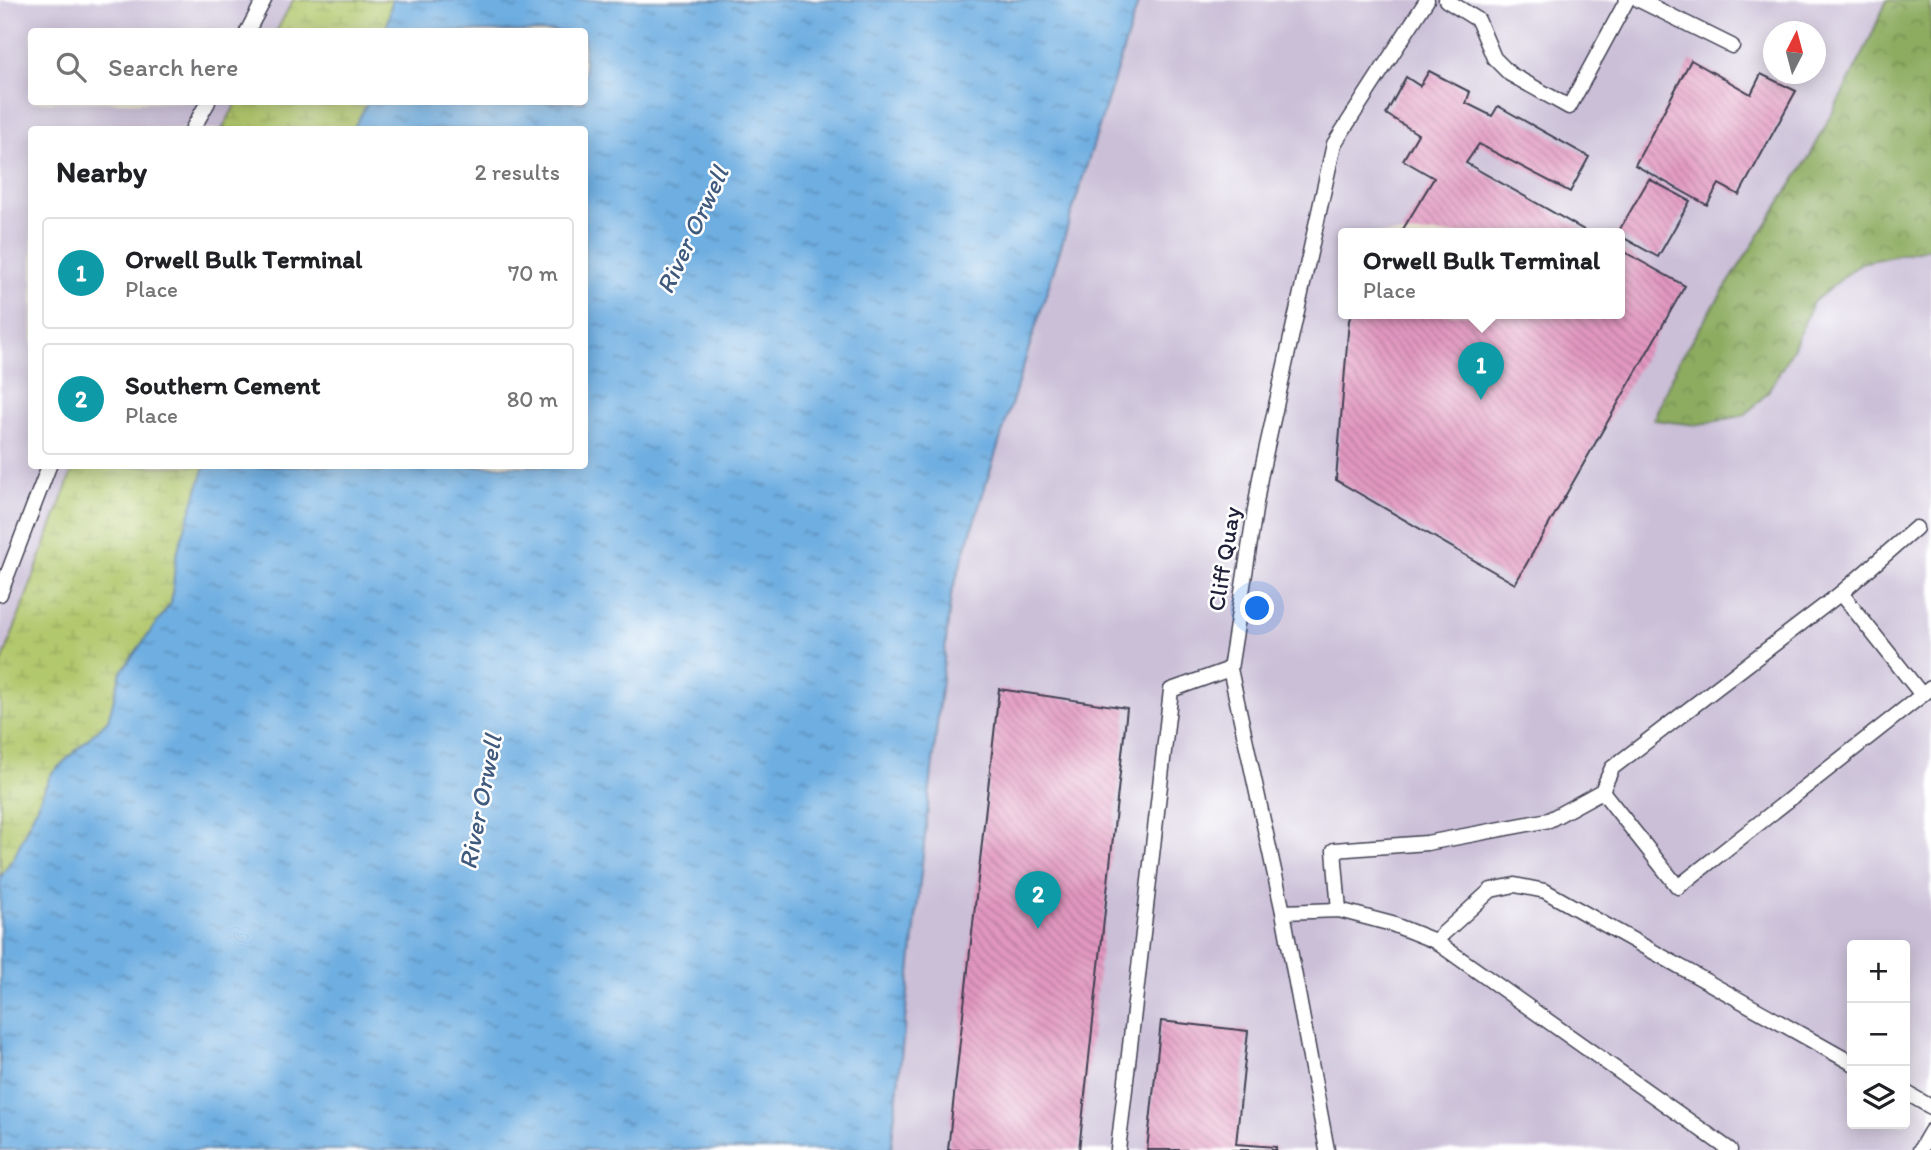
<!DOCTYPE html>
<html lang="en">
<head>
<meta charset="utf-8">
<style>
	body { margin:0; font-family:Itim,sans-serif; background:#f2f2f2; color:#202124 }
	.controls { position:absolute; right:21px; bottom:21px; display:grid; overflow:hidden; border-radius:7px; box-shadow:0 4px 18px #0003 }
	.controls button { width:63px; height:63px; display:grid; place-items:center; padding:0; border:0; border-bottom:2px solid #e0e0e0; background:#fff; color:#202124; font:35px sans-serif }
	.compass { position:absolute; left:1763px; top:21px; width:63px; height:63px; border-radius:50%; background:#fff; box-shadow:0 4px 18px #0003; rotate:6deg }
	.you { position:absolute; left:1258px; top:609px; width:24px; height:24px; margin:-18px; border:5px solid #fff; border-radius:50%; background:#1a73e8; box-shadow:0 0 0 10px #1a73e833 }
	.badge { display:grid; place-items:center; width:46px; height:46px; border-radius:50%; background:#0b8043; color:#fff; font-size:23px; font-weight:700 }
	.pin { position:absolute; translate:-50% -58px; filter:drop-shadow(0 2px 4px #0008) }
	.pin::after { content:''; position:absolute; top:37px; width:24px; height:21px; background:inherit; clip-path:polygon(0 0,100% 0,50% 100%) }
	.popup { position:absolute; left:1338px; top:228px; width:287px; height:91px; box-sizing:border-box; display:grid; place-content:center; border-radius:7px; background:#fff; filter:drop-shadow(0 2px 5px #0005); font-size:23px; white-space:nowrap; color:#757577 }
	.popup b { font-size:26px; color:#202124 }
	.popup::after { content:''; position:absolute; left:50%; top:100%; margin-left:-14px; border:14px solid transparent; border-top-color:#fff }
	.list { margin:0; padding:0; list-style:none }
	h2 { display:flex; justify-content:space-between; align-items:center; height:91px; margin:0; padding:0 28px; font-size:30px }
	h2 small { font-size:23px; font-weight:400; color:#757577 }
	.list li { display:grid; grid-template-columns:46px 1fr auto; gap:21px; align-items:center; box-sizing:border-box; height:112px; margin:0 14px 14px; padding:0 14px; border:2px solid #e0e0e0; border-radius:7px }
	.list b { display:block; font-size:26px; white-space:nowrap }
	.list p { margin:0; font-size:23px; white-space:nowrap; color:#757577 }
	.list em { font-size:23px; font-style:normal; color:#757577 }
	.icon { flex:none; width:38px; height:38px; fill:none; stroke:currentColor; stroke-width:2; stroke-linecap:round; stroke-linejoin:round }
	.map { position:relative; flex:none; width:1931px; height:1150px; overflow:hidden }
	.search { position:absolute; background:#fff; box-shadow:0 4px 18px #0003; left:28px; top:28px; width:560px; height:77px; display:flex; align-items:center; gap:18px; box-sizing:border-box; padding:0 24px; border-radius:7px; color:#757577; font-size:26px }
	.panel { position:absolute; background:#fff; box-shadow:0 4px 18px #0003; left:28px; top:126px; width:560px; height:343px; border-radius:7px }
	.map>svg:first-child { display:block }
</style>
</head>
<body>
<div class="map">
<svg width="1931" height="1150" viewBox="0 0 1931 1150">
	<defs>
		<pattern id="forest-crowns" width="20" height="18" patternUnits="userSpaceOnUse" patternTransform="scale(1.75)"><rect width="20" height="18" fill="#8dac60"/><path d="M2 6a3 3 0 1 1 6 0M12 15a3 3 0 1 1 6 0" fill="none" stroke="#738c50"/></pattern>
		<pattern id="wetland-marsh" width="20" height="14" patternUnits="userSpaceOnUse" patternTransform="scale(1.75)"><rect width="20" height="14" fill="#b2c86d"/><path d="M1 5h8M5 5V1M11 12h8M15 12V8" fill="none" stroke="#99ac5f"/></pattern>
		<pattern id="water-ripples" width="26" height="14" patternUnits="userSpaceOnUse" patternTransform="scale(1.75)"><rect width="26" height="14" fill="#6eaee1"/><path d="M2 4q2-2 4 0t4 0M15 11q2-2 4 0t4 0" fill="none" stroke="#5a8db8"/></pattern>
		<pattern id="building-back-hatch" width="6" height="6" patternUnits="userSpaceOnUse" patternTransform="scale(1.75)"><rect width="6" height="6" fill="#e297c0"/><path d="M-1 5l2 2M0 0l6 6M5-1l2 2" fill="none" stroke="#b77b9d"/></pattern>
	</defs>
	<rect width="100%" height="100%" fill="#fff"/>
	<filter id="ink" filterUnits="userSpaceOnUse"><feTurbulence type="fractalNoise" baseFrequency=".0143" numOctaves="2"/><feDisplacementMap in="SourceGraphic" scale="14" xChannelSelector="R" yChannelSelector="G"/><feConvolveMatrix kernelMatrix="1 2 1 2 8 2 1 2 1" color-interpolation-filters="sRGB"/></filter>
	<filter id="wash" filterUnits="userSpaceOnUse"><feTurbulence type="fractalNoise" baseFrequency=".00686" numOctaves="4" result="noise"/><feDisplacementMap in="SourceGraphic" scale="28" xChannelSelector="R" yChannelSelector="G"/><feGaussianBlur stdDeviation="1.57" result="paint"/><feColorMatrix in="noise" values="0 0 0 0 0 0 0 0 0 0 0 0 0 0 0 0 0 1.4 0 .05"/><feComposite in="paint" operator="in"/></filter>
	<g filter="url(#wash)">
		<rect width="100%" height="100%" fill="#f2ecd7"/>
		<g fill="#cabfd7" fill-rule="evenodd">
			<polygon points="0,0 293,0 276,31 32,32 32,102 237,102 222,129 32,130 32,466 74,466 0,668"/>
			<path d="M1139,0H1931V1150H891L951,595ZM1773,32H1815V74H1773ZM1343,234H1619V314H1343ZM1852,945H1905V1124H1852Z"/>
		</g>
		<polygon fill="url(#forest-crowns)" stroke="#58674e" stroke-width="2" points="1887,0 1931,0 1931,248 1861,263 1813,302 1793,349 1768,392 1745,415 1697,425 1653,420 1679,360 1810,156 1865,50"/>
		<g fill="url(#wetland-marsh)" stroke="#6a7554" stroke-width="2">
			<polygon points="293,0 433,0 429,31 276,32"/>
			<polygon points="237,102 420,102 411,129 222,130"/>
			<polygon points="74,466 262,466 0,946 0,668"/>
		</g>
		<polygon fill="url(#water-ripples)" stroke="#48688e" stroke-width="2" points="392,0 1139,0 951,595 891,1150 0,1150 0,878 15,855 51,774 108,720 121,672 171,603 176,556 205,466 584,466 584,130 353,129 368,102 584,102 584,32 386,31"/>
		<g id="blocks">
			<g fill="url(#building-back-hatch)">
				<polygon points="1691,60 1751,94 1761,74 1796,91 1739,195 1719,184 1707,205 1635,165"/>
				<polygon points="1429,71 1470,92 1466,103 1492,116 1498,106 1589,157 1570,192 1479,144 1466,163 1591,234 1400,234 1434,178 1403,160 1418,134 1386,114 1406,77 1420,86"/>
				<polygon points="1649,179 1690,201 1658,257 1617,234"/>
				<polygon points="1619,249 1685,286 1515,584 1336,480 1349,320 1352,314 1619,314"/>
				<polygon points="999,689 1127,708 1079,1150 948,1150"/>
				<polygon points="1161,1021 1248,1031 1236,1144 1276,1147 1276,1150 1147,1150"/>
			</g>
		</g>
	</g>
	<g filter="url(#ink)">
		<use href="#blocks" fill-opacity="0" stroke="#414052" stroke-width="2"/>
		<g fill="none" stroke-linecap="round" stroke-linejoin="round">
			<g stroke="#414052" stroke-width="17">
				<g id="service">
					<polyline points="1446,0 1478,20 1494,58 1510,74 1569,107 1627,0"/>
					<polyline points="1639,0 1732,46"/>
					<polyline points="247,32 264,0"/>
					<polyline points="192,130 208,102"/>
					<polyline points="1841,593 1922,695"/>
					<polyline points="0,594 49,466"/>
					<polyline points="1602,791 1678,887 1931,688"/>
					<polyline points="1339,910 1334,850 1427,843 1549,820 1602,791 1612,768 1841,593 1916,528"/>
					<polyline points="1283,912 1339,910 1392,924 1435,941 1730,1150"/>
					<polyline points="1435,941 1491,890 1515,885 1545,891 1852,1063"/>
					<polyline points="1905,1092 1931,1107"/>
					<polyline points="1118,1150 1171,690 1230,669"/>
					<polyline points="1327,1150 1283,912 1230,669 1260,478 1334,144 1427,0"/>
					<polyline points="1920,1150 1931,1131"/>
				</g>
			</g>
			<use href="#service" stroke="#fff" stroke-width="14"/>
		</g>
	</g>
	<g text-anchor="middle" stroke-width="5" stroke-linejoin="round" paint-order="stroke">
		<g font-size="24" fill="#22223b" stroke="#fff">
			<text transform="translate(1224 559) rotate(-81)" y="8">Cliff Quay</text>
		</g>
		<g font-size="26" font-style="italic" fill="#405a7d" stroke="#fff">
			<text transform="translate(692 230) rotate(-65)" y="9">River Orwell</text>
			<text transform="translate(480 802) rotate(-79)" y="9">River Orwell</text>
		</g>
	</g>
</svg>
<div class="controls">
<button>+</button>
<button>−</button>
<button><svg class="icon" aria-label="layers" viewBox="0 0 24 24"><path d="M12 4l9 5-9 5-9-5zM3 14l9 5 9-5"/></svg></button>
</div>
<svg class="compass" viewBox="-18 -18 36 36"><path d="M0-13l5 13h-10z" fill="#e53935"/><path d="M0 13l5-13h-10z" fill="#757577"/></svg>
<div class="you"></div>
<div class="pin badge" style="left:1481px;top:400px;background:#0f9aa8">1</div>
<div class="popup"><b>Orwell Bulk Terminal</b>Place</div>
<div class="pin badge" style="left:1038px;top:929px;background:#0f9aa8">2</div>
<div class="search"><svg class="icon" aria-label="search" viewBox="0 0 24 24"><circle cx="10" cy="10" r="6"/><path d="M15 15l6 6"/></svg>Search here</div>
<section class="panel">
<h2>Nearby<small>2 results</small></h2>
<ul class="list">
<li><span class="badge" style="background:#0f9aa8">1</span><div><b>Orwell Bulk Terminal</b><p>Place</p></div><em>70 m</em></li>
<li><span class="badge" style="background:#0f9aa8">2</span><div><b>Southern Cement</b><p>Place</p></div><em>80 m</em></li>
</ul>
</section>
</div>
</body>
</html>
